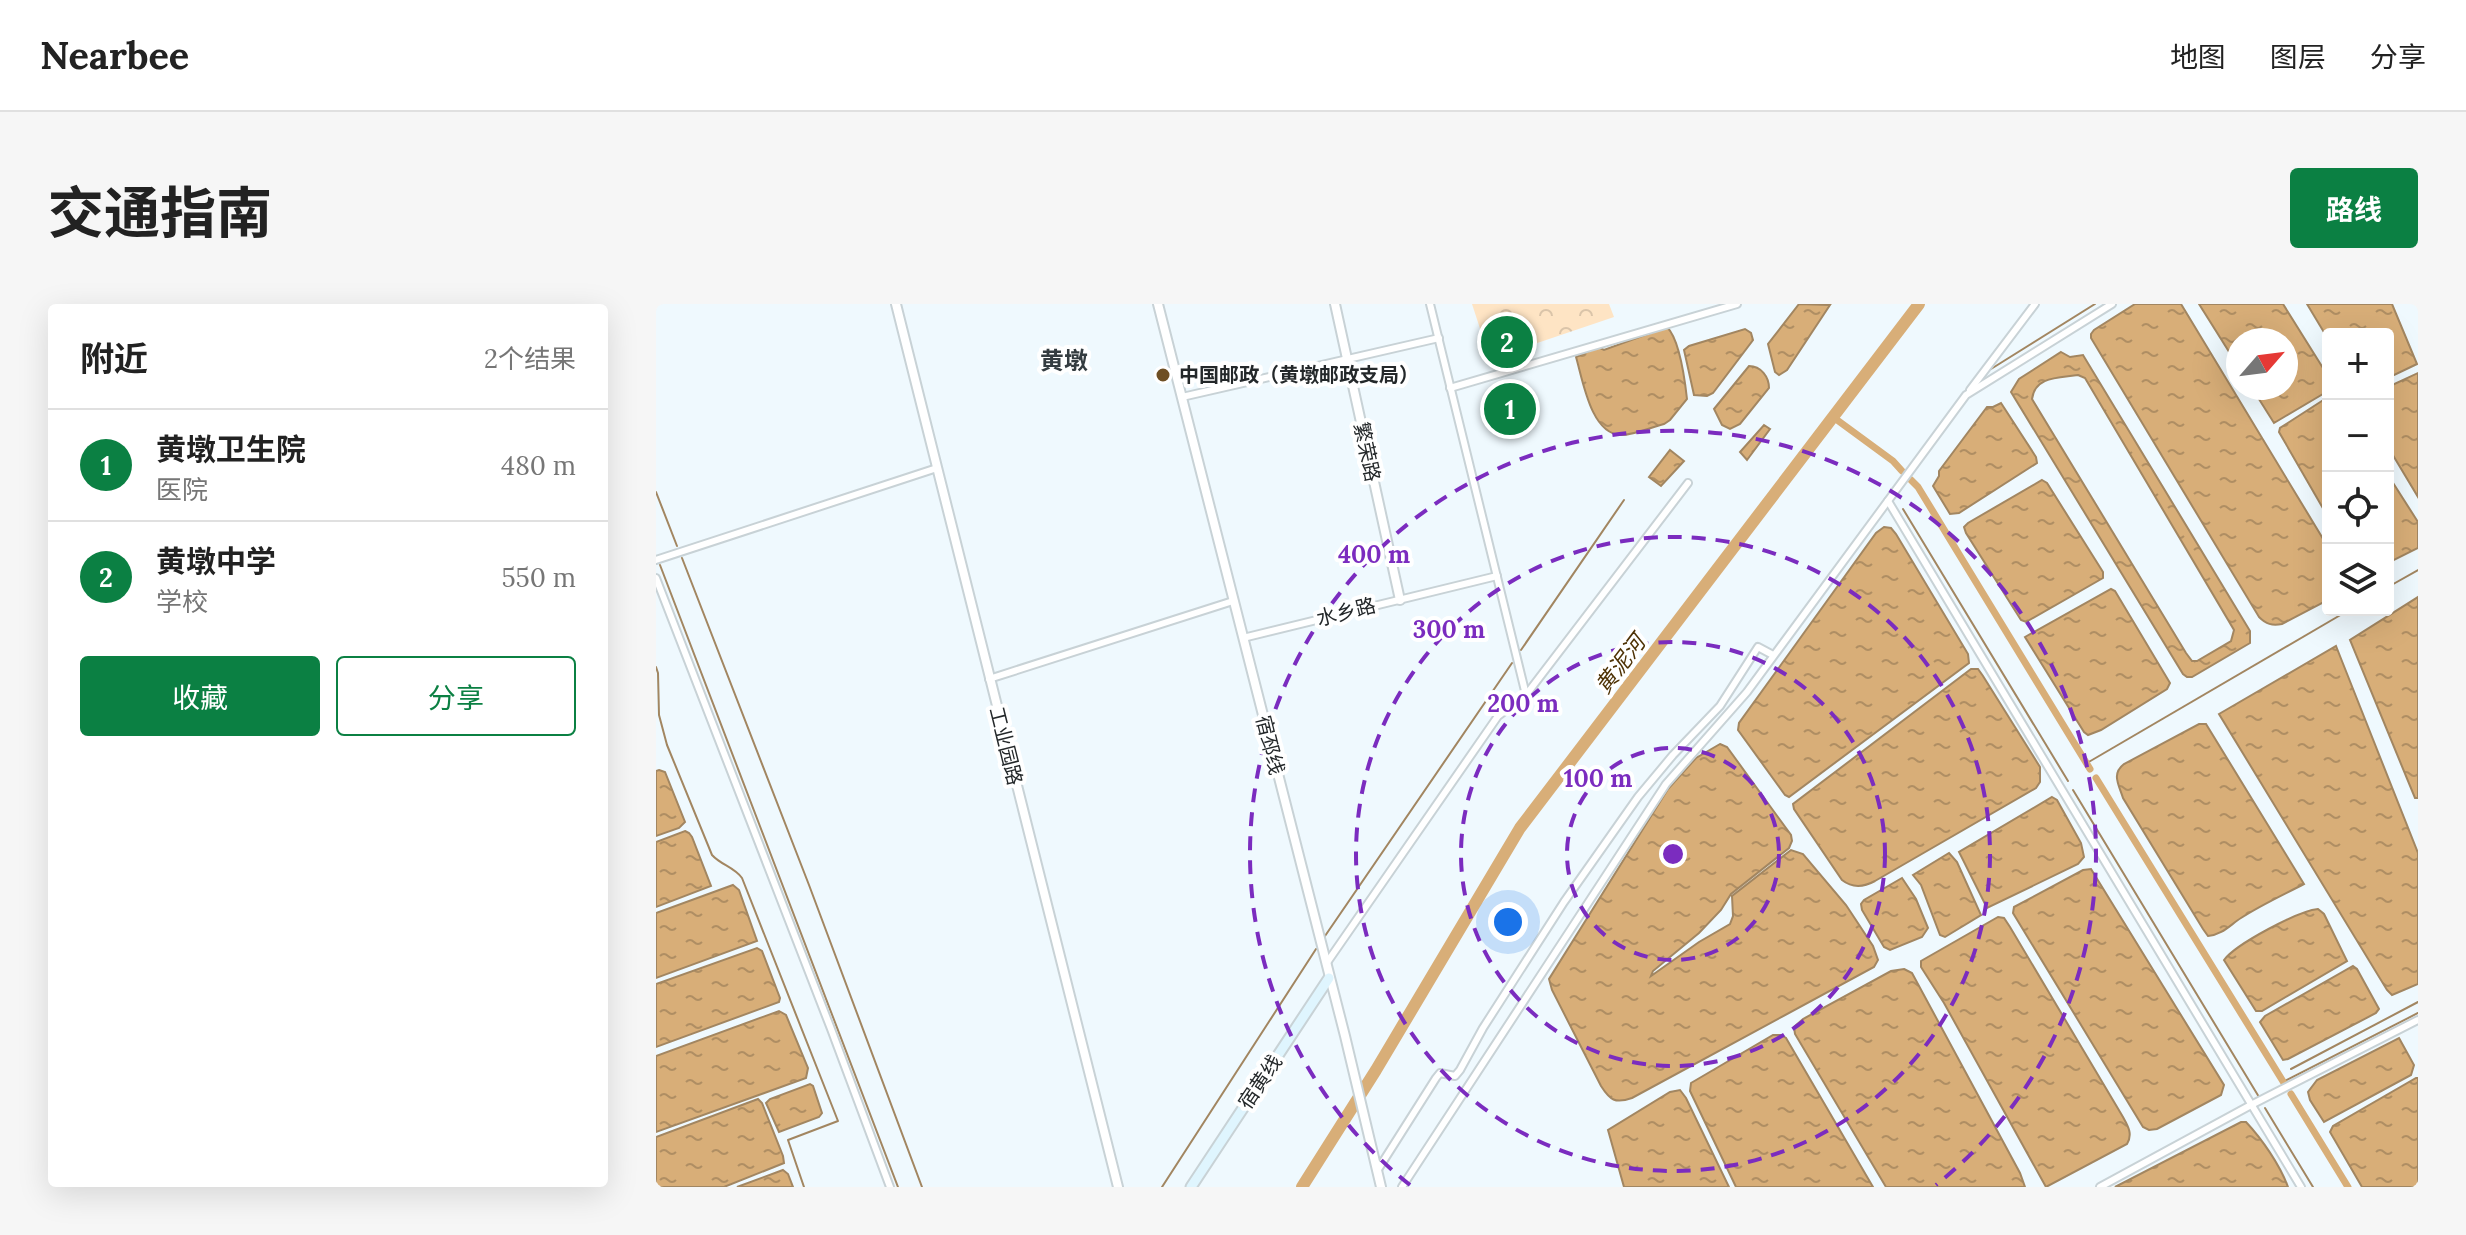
<!DOCTYPE html>
<html lang="zh">
<head>
<meta charset="utf-8">
<style>
	body { margin:0; font-family:Lora,"Noto Sans SC",serif; background:#f6f6f6; color:#222 }
	.controls { position:absolute; right:24px; top:24px; display:grid; overflow:hidden; border-radius:8px; box-shadow:0 8px 32px #0002 }
	.controls button { width:72px; height:72px; display:grid; place-items:center; padding:0; border:0; border-bottom:2px solid #e0e0e0; background:#fff; color:#222; font:40px sans-serif }
	.compass { position:absolute; left:1570px; top:24px; width:72px; height:72px; border-radius:50%; background:#fff; box-shadow:0 8px 32px #0002; rotate:62deg }
	.you { position:absolute; left:852px; top:618px; width:28px; height:28px; margin:-20px; border:6px solid #fff; border-radius:50%; background:#1a73e8; box-shadow:0 0 0 12px #1a73e833 }
	.badge { display:grid; place-items:center; width:52px; height:52px; border-radius:50%; background:#0b8043; color:#fff; font-size:26px; font-weight:700 }
	.pin { position:absolute; translate:-50% -50%; border:4px solid #fff; box-shadow:0 2px 8px #0006 }
	.list { margin:0; padding:0; list-style:none }
	h2 { display:flex; justify-content:space-between; align-items:center; height:104px; margin:0; padding:0 32px; font-size:34px }
	h2 small { font-size:26px; font-weight:400; color:#767676 }
	.list li { display:grid; grid-template-columns:52px 1fr auto; gap:24px; align-items:center; box-sizing:border-box; height:112px; padding:0 32px; border-top:2px solid #e0e0e0 }
	.list b { display:block; font-size:30px; white-space:nowrap }
	.list p { margin:0; font-size:26px; white-space:nowrap; color:#767676 }
	.list em { font-size:26px; font-style:normal; color:#767676 }
	.actions { display:flex; gap:16px; padding:24px 32px }
	.actions a { flex:1; padding:18px 0; border:2px solid #0b8043; border-radius:8px; text-align:center; font-size:28px; color:#0b8043 }
	.actions .main { background:#0b8043; color:#fff }
	.icon { flex:none; width:44px; height:44px; fill:none; stroke:currentColor; stroke-width:2; stroke-linecap:round; stroke-linejoin:round }
	.map { position:relative; flex:none; width:1762px; height:883px; overflow:hidden; border-radius:8px }
	header { display:flex; align-items:center; gap:48px; box-sizing:border-box; height:112px; padding:0 40px; background:#fff; border-bottom:2px solid #e0e0e0 }
	header strong { font-size:38px }
	nav { display:flex; gap:44px; margin-inline-start:auto; font-size:28px }
	.intro { display:flex; align-items:center; justify-content:space-between; box-sizing:border-box; height:192px; padding:0 48px }
	h1 { margin:0; font-size:56px }
	.button { padding:20px 36px; border-radius:8px; background:#0b8043; color:#fff; font-size:28px; font-weight:700 }
	main { display:flex; gap:48px; padding:0 48px }
	aside { flex:1; background:#fff; border-radius:8px; box-shadow:0 8px 32px #0002 }
	.map>svg:first-child { display:block }
</style>
</head>
<body>
<header>
<strong>Nearbee</strong>
<nav><a>地图</a><a>图层</a><a>分享</a></nav>
</header>
<div class="intro"><h1>交通指南</h1><a class="button">路线</a></div>
<main>
<aside>
<h2>附近<small>2个结果</small></h2>
<ul class="list">
<li><span class="badge">1</span><div><b>黄墩卫生院</b><p>医院</p></div><em>480 m</em></li>
<li><span class="badge">2</span><div><b>黄墩中学</b><p>学校</p></div><em>550 m</em></li>
</ul>
<div class="actions"><a class="main">收藏</a><a>分享</a></div>
</aside>
<div class="map">
<svg width="1762" height="883" viewBox="0 0 1762 883">
	<defs>
		<pattern id="forest-crowns" width="20" height="18" patternUnits="userSpaceOnUse" patternTransform="scale(2)"><rect width="20" height="18" fill="#fee4c4"/><path d="M2 6a3 3 0 1 1 6 0M12 15a3 3 0 1 1 6 0" fill="none" stroke="#dac4a9"/></pattern>
		<pattern id="water-ripples" width="26" height="14" patternUnits="userSpaceOnUse" patternTransform="scale(2)"><rect width="26" height="14" fill="#d8ae78"/><path d="M2 4q2-2 4 0t4 0M15 11q2-2 4 0t4 0" fill="none" stroke="#af8e63"/></pattern>
	</defs>
	<rect width="100%" height="100%" fill="#eff9fe"/>
	<polygon fill="url(#forest-crowns)" points="816,0 953,0 958,13 834,55"/>
	<g fill="url(#water-ripples)" stroke="#a28661" stroke-width="2" fill-rule="evenodd">
		<polygon points="1143,0 1174,1 1131,66 1123,71 1119,68 1112,40"/>
		<path d="M1479,0H1525L1672,243V296L1626,320C1616,322 1610,320 1603,313L1435,34V30L1438,26Z"/>
		<polygon points="1543,0 1627,0 1672,72 1672,87 1618,119 1596,84 1630,84 1630,36 1582,36 1582,62"/>
		<polygon points="1651,0 1736,0 1761,60 1732,74 1732,30 1672,30 1672,35"/>
		<path d="M1011,23C1024,36 1029,77 1031,95L1014,116L1008,120C995,123 979,131 965,131C935,130 927,77 920,53L942,43L948,46Z"/>
		<polygon points="1089,25 1095,29 1097,36 1057,89 1051,92 1038,91 1028,46 1033,42"/>
		<path d="M1405,48L1414,53L1427,51L1594,327V339L1536,373H1531L1527,370L1355,88L1363,75ZM1422,71L1429,74L1578,326L1575,337L1541,357H1536L1530,349L1376,95C1379,72 1403,74 1422,71Z"/>
		<path d="M1093,62C1105,62 1113,73 1113,84L1084,120L1074,125L1066,121L1058,105Z"/>
		<polygon points="1762,69 1762,193 1732,143 1732,83"/>
		<polygon points="1672,93 1672,213 1623,128 1624,124"/>
		<polygon points="1345,99 1380,153 1381,159 1303,209 1294,210 1277,182 1283,172 1283,167 1331,103 1337,103"/>
		<polygon points="1108,121 1114,125 1091,156 1084,148"/>
		<polygon points="1014,146 1028,157 1005,182 993,173"/>
		<polygon points="1732,171 1762,218 1762,244 1732,259"/>
		<polygon points="1386,176 1391,179 1447,268 1447,274 1370,318 1365,316 1310,229 1308,223 1312,219"/>
		<polygon points="1228,223 1235,224 1240,230 1312,350 1313,359 1133,493 1129,491 1082,426 1083,419 1220,229"/>
		<polygon points="1455,285 1459,287 1514,379 1511,385 1445,426 1432,431 1428,428 1369,333"/>
		<polygon points="1762,293 1762,494 1759,494 1694,336"/>
		<polygon points="1680,342 1762,549 1762,680 1736,691 1731,686 1563,410"/>
		<path d="M1315,365H1322L1327,372L1384,463V478L1380,484L1219,577C1208,583 1196,584 1186,576L1138,505L1137,500Z"/>
		<path d="M1543,420H1550L1648,580C1627,591 1605,601 1585,614C1574,621 1566,631 1552,632L1547,625L1467,494C1463,481 1455,470 1468,460Z"/>
		<path d="M1064,440L1071,443L1135,531L1136,537L1133,544L1075,590L1065,606L1043,629L997,667L995,672L1043,638L1074,620L1077,612L1076,592L1135,546L1147,550L1190,601L1217,642L1222,656L1218,663L976,794C959,800 954,796 945,782L896,686L893,675L1012,485L1040,454Z"/>
		<polygon points="3,466 9,468 29,518 23,524 0,532 0,467"/>
		<polygon points="1396,493 1401,496 1425,539 1428,553 1422,560 1331,604 1303,548"/>
		<polygon points="29,527 33,529 36,533 55,582 0,603 0,538"/>
		<polygon points="1293,549 1301,558 1325,611 1289,633 1284,631 1265,581 1257,571"/>
		<polygon points="1435,565 1568,781 1565,791 1501,825 1493,826 1487,823 1357,609 1358,603 1427,566"/>
		<polygon points="1246,574 1260,595 1272,624 1266,633 1234,646 1228,643 1206,606 1205,600 1208,596"/>
		<polygon points="77,581 83,586 101,637 0,674 0,609"/>
		<path d="M1662,605L1668,610L1691,657L1606,707H1600L1568,656C1580,640 1642,607 1662,605Z"/>
		<path d="M1342,613L1348,614L1354,623L1467,813C1472,822 1477,830 1471,840L1390,883L1288,699L1265,663V657Z"/>
		<polygon points="101,644 106,647 124,694 123,698 0,743 0,680"/>
		<polygon points="1697,662 1701,665 1723,705 1720,709 1632,755 1627,756 1604,718 1609,712"/>
		<polygon points="1248,665 1256,669 1364,869 1369,883 1230,883 1139,730 1138,723 1147,715 1235,667"/>
		<polygon points="123,707 130,711 152,764 150,774 0,828 0,752"/>
		<polygon points="1117,731 1125,731 1130,734 1217,883 1080,883 1034,787 1035,779"/>
		<polygon points="1743,734 1758,761 1755,771 1668,818 1654,796 1652,788 1661,776"/>
		<polygon points="1760,774 1762,774 1762,883 1706,883 1674,828 1677,822"/>
		<polygon points="154,780 157,782 166,809 163,813 123,828 110,799 114,795"/>
		<polygon points="1024,786 1030,794 1073,883 968,883 952,826 1014,788"/>
		<polygon points="102,795 106,799 127,852 128,859 68,883 0,883 0,833"/>
		<path d="M1585,818H1590C1606,835 1624,861 1632,883H1459Z"/>
		<polygon points="127,866 132,870 137,883 81,883"/>
	</g>
	<g fill="none" stroke-linecap="round" stroke-linejoin="round">
		<g stroke="#a28661" stroke-width="2">
			<polyline points="1335,65 1439,0"/>
			<polyline points="0,188 21,242"/>
			<polyline points="1247,205 1412,477"/>
			<polyline points="26,254 153,581 266,883"/>
			<polyline points="4,261 242,883"/>
			<polyline points="1732,283 1762,266"/>
			<polyline points="865,346 968,196"/>
			<path d="M0,363L2,369L3,411L11,441L56,551C65,561 78,563 86,574L182,817L132,836L148,883"/>
			<polyline points="1431,459 1693,306"/>
			<polyline points="1417,486 1603,793"/>
			<polyline points="669,632 856,359"/>
			<polyline points="1635,765 1762,698"/>
			<polyline points="1623,771 1625,770"/>
			<polyline points="1627,778 1762,709"/>
			<polyline points="1609,804 1657,883"/>
			<polyline points="506,883 660,645"/>
		</g>
		<g stroke="#d8ae78" stroke-width="7">
			<polyline points="1177,113 1237,157 1246,167"/>
			<polyline points="1255,176 1262,183 1434,465"/>
			<polyline points="1440,474 1628,779"/>
			<polyline points="1635,790 1692,883"/>
		</g>
		<polyline stroke="#d8ae78" stroke-width="12" points="646,883 720,766 864,524 1263,0"/>
		<g stroke="#c8d2d6" stroke-width="10">
			<g id="minor">
				<polyline points="774,0 870,391"/>
				<polyline points="794,84 1081,0"/>
				<polyline points="1314,86 1379,0"/>
				<polyline points="526,93 783,34"/>
				<polyline points="1232,197 1645,883"/>
				<polyline points="0,256 281,164"/>
				<polyline points="0,274 175,725 234,883"/>
				<polyline points="587,334 841,272"/>
				<polyline points="333,375 577,297"/>
				<polyline points="670,660 842,412 870,391 1032,179"/>
				<polyline points="721,867 780,774 784,769 799,772 804,766 827,724 908,598 982,493 1017,451 1064,402 1102,343 1117,351"/>
				<polyline points="746,883 1010,480 1091,388 1310,91 1456,0"/>
				<polyline points="1444,883 1595,801 1762,716"/>
			</g>
		</g>
		<g stroke="#c8d2d6" stroke-width="12">
			<g id="tertiary">
				<polyline points="240,0 462,883"/>
				<polyline points="502,0 689,732 725,883"/>
				<polyline points="679,0 744,296"/>
			</g>
		</g>
		<g stroke="#c8d2d6" stroke-width="13">
			<polyline id="secondary" points="535,883 673,674"/>
		</g>
		<use href="#minor" stroke="#fff" stroke-width="6"/>
		<use href="#tertiary" stroke="#fff" stroke-width="8"/>
		<use href="#secondary" stroke="#dff5fe" stroke-width="9"/>
	</g>
	<g fill="none" stroke="#7b2cbf" stroke-width="4" stroke-dasharray="14 10">
		<circle cx="1017" cy="550" r="106"/>
		<circle cx="1017" cy="550" r="212"/>
		<circle cx="1017" cy="550" r="317"/>
		<path d="M754 881A423 423 0 1 1 1280 881"/>
	</g>
	<circle fill="#6e4f24" stroke="#fff" stroke-width="3" cx="507" cy="71" r="8"/>
	<g text-anchor="middle" stroke-width="8" stroke-linejoin="round" paint-order="stroke">
		<g font-size="20" font-weight="bold" fill="#24282a" stroke="#fff" text-anchor="start">
			<text x="523" y="78">中国邮政（黄墩邮政支局）</text>
		</g>
		<g font-size="20" fill="#24282a" stroke="#fff">
			<text transform="translate(711 148) rotate(78)" y="7">繁荣路</text>
			<text transform="translate(690 308) rotate(-14)" y="7">水乡路</text>
			<text transform="translate(614 441) rotate(76)" y="7">宿邳线</text>
			<text transform="translate(350 442) rotate(76)" y="7">工业园路</text>
			<text transform="translate(604 778) rotate(-56)" y="7">宿黄线</text>
		</g>
		<g font-size="22" font-style="italic" fill="#4e3205" stroke="#fff">
			<text transform="translate(964 360) rotate(-53)" y="8">黄泥河</text>
		</g>
		<g font-size="24" font-weight="bold" fill="#343c40" stroke="#fff">
			<text x="408" y="65">黄墩</text>
		</g>
	</g>
	<circle cx="1017" cy="550" r="12" fill="#7b2cbf" stroke="#fff" stroke-width="4"/>
	<g font-size="24" text-anchor="middle" font-weight="bold" fill="#7b2cbf" stroke="#fff" stroke-width="8" stroke-linejoin="round" paint-order="stroke">
		<text x="718" y="259">400 m</text>
		<text x="793" y="334">300 m</text>
		<text x="867" y="408">200 m</text>
		<text x="942" y="483">100 m</text>
	</g>
</svg>
<div class="controls">
<button>+</button>
<button>−</button>
<button><svg class="icon" aria-label="locate" viewBox="0 0 24 24"><circle cx="12" cy="12" r="6"/><path d="M12 2v4M12 18v4M2 12h4M18 12h4"/></svg></button>
<button><svg class="icon" aria-label="layers" viewBox="0 0 24 24"><path d="M12 4l9 5-9 5-9-5zM3 14l9 5 9-5"/></svg></button>
</div>
<svg class="compass" viewBox="-18 -18 36 36"><path d="M0-13l5 13h-10z" fill="#e53935"/><path d="M0 13l5-13h-10z" fill="#767676"/></svg>
<div class="you"></div>
<div class="pin badge" style="left:854px;top:105px">1</div>
<div class="pin badge" style="left:851px;top:38px">2</div>
</div>
</main>
</body>
</html>
